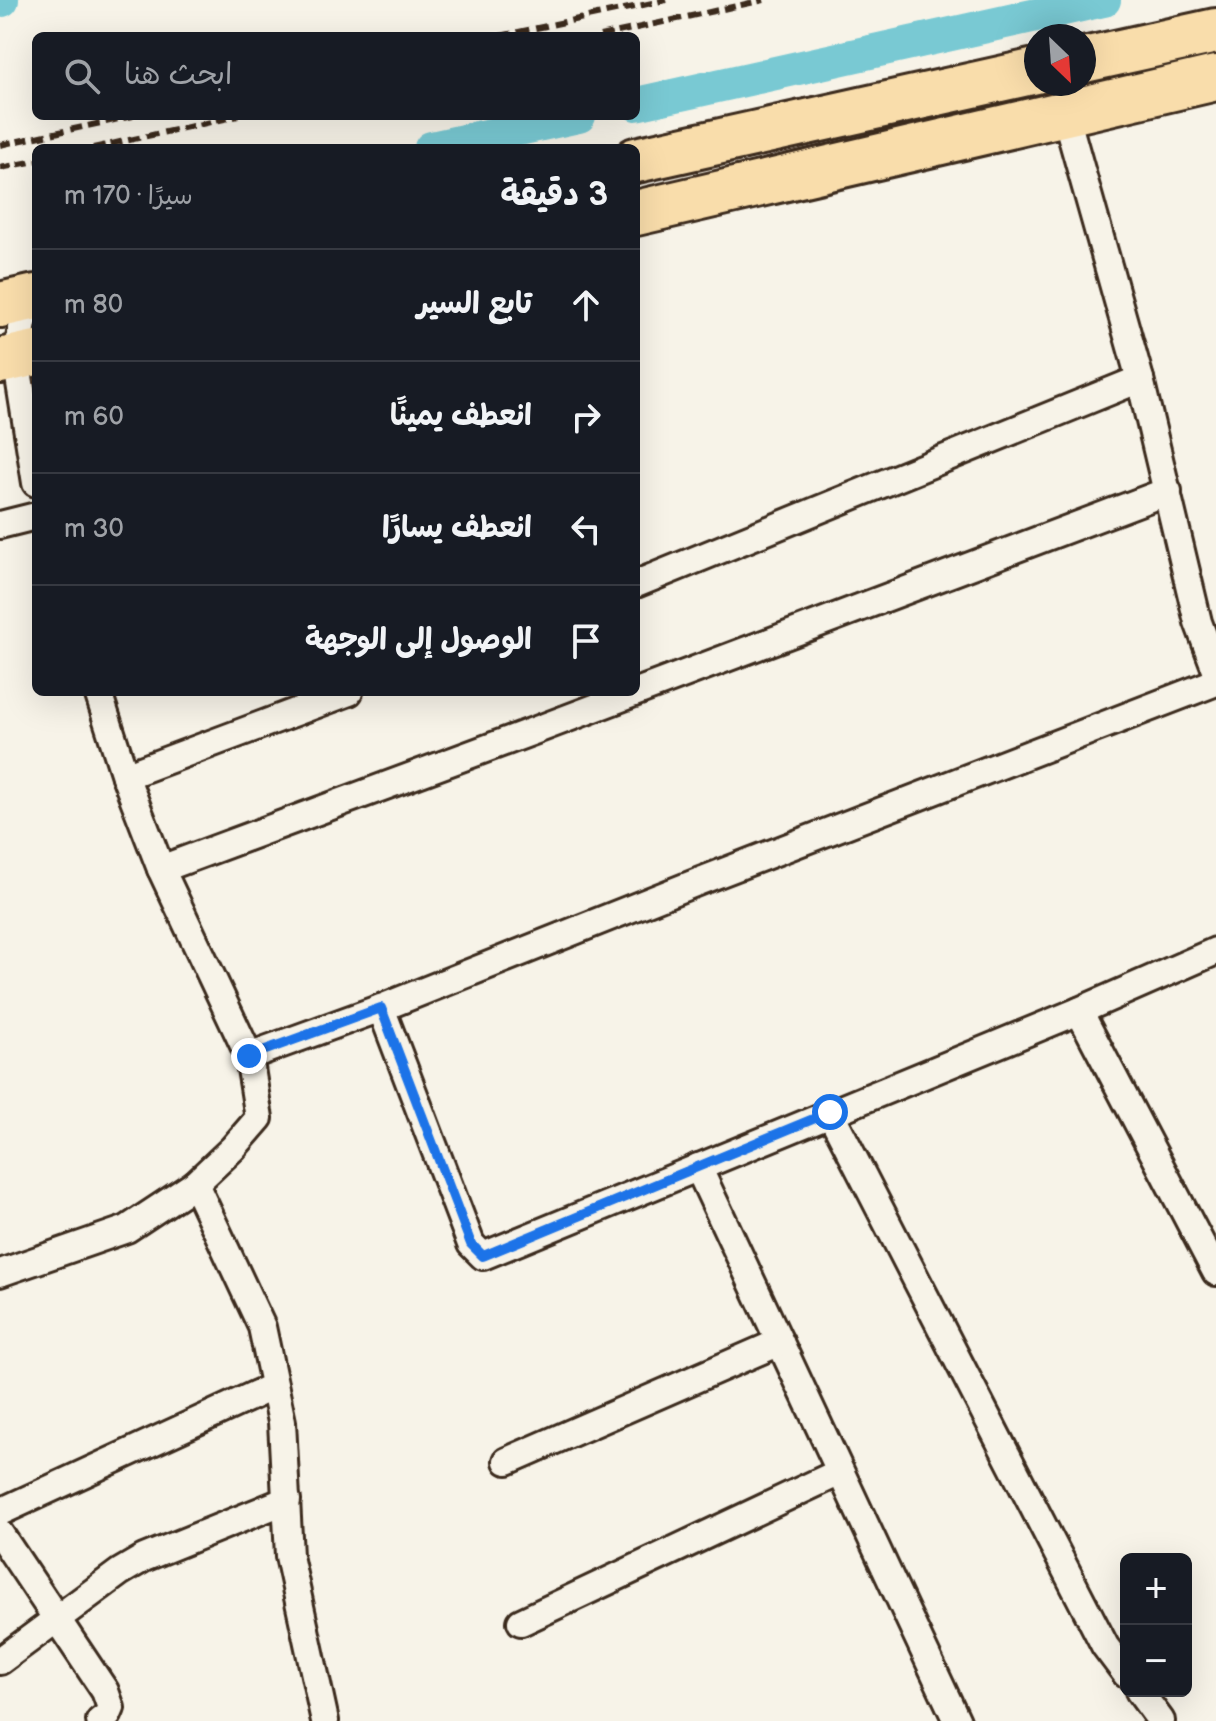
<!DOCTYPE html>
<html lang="ar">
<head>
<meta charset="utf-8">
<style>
	body { margin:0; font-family:"Balsamiq Sans","Playpen Sans Arabic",sans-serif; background:#242831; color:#f1f3f6; direction:rtl }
	.controls { position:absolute; right:24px; bottom:24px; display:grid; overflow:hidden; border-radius:12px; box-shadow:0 8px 32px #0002 }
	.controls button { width:72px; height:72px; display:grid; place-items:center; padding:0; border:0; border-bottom:2px solid #363941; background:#171b24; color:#f1f3f6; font:40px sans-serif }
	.compass { position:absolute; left:1024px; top:24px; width:72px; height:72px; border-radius:50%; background:#171b24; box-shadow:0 8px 32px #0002; rotate:155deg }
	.stop { position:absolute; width:24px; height:24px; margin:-18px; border:6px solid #1a73e8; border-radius:50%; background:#fff }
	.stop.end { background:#1a73e8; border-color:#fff; box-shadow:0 2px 8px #0008 }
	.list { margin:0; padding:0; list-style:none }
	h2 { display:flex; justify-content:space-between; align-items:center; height:104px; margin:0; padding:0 32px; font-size:34px }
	h2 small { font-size:26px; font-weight:400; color:#9ea1a6 }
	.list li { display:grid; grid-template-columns:52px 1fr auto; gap:24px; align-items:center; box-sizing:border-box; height:112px; padding:0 32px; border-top:2px solid #363941 }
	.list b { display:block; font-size:30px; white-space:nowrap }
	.list em { font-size:26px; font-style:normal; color:#9ea1a6 }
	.icon { flex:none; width:44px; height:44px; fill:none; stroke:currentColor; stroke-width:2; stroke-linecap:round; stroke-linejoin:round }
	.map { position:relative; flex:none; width:1216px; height:1721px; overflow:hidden; direction:ltr }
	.search { position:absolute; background:#171b24; box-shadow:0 8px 32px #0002; left:32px; top:32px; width:608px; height:88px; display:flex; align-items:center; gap:20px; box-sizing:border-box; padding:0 28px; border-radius:12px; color:#9ea1a6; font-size:30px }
	.panel { position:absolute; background:#171b24; box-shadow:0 8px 32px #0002; left:32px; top:144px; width:608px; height:552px; border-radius:12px; direction:rtl }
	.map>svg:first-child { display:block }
</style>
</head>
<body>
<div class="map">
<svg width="1216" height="1721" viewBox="0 0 1216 1721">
	<rect width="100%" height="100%" fill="#f7f3e8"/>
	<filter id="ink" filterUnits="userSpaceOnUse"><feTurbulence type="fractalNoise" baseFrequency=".0125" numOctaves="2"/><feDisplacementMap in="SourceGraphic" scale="16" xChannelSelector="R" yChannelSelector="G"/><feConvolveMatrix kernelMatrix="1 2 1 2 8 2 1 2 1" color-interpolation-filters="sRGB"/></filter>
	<g filter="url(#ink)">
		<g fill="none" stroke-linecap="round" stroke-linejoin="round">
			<g stroke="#79c9d3" stroke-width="34">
				<polyline points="0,0 2,0"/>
				<polyline points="636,104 1104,0"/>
				<polyline points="431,148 579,116"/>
			</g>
			<g stroke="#3b2a1e" stroke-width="32">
				<g id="minor">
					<polyline points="1065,113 1140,379 1198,622 1216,670"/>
					<polyline points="28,299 16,358 36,483"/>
					<polyline points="0,525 36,516"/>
					<polyline points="636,584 1140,379"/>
					<polyline points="125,776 349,692"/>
					<polyline points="161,869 539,729 1168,491"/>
					<polyline points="381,1008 471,1244 483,1256 1079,1011 1216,951"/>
					<polyline points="1079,1011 1216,1272"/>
					<polyline points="249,1056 381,1008 700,881 1216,682"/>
					<polyline points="830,1112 1105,1646 1126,1674"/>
					<polyline points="698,1167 957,1721"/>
					<polyline points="195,1184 262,1327 282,1422 289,1556 325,1721"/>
					<polyline points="0,1273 127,1229 195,1184 233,1148 259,1118 249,1056 161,869 125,776 98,692"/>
					<polyline points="507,1461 780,1342"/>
					<polyline points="0,1512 274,1386"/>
					<polyline points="0,1534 105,1691 111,1708 108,1715 100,1721"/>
					<polyline points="521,1622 840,1472"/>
					<polyline points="0,1661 120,1572 144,1558 287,1500"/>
					<polyline points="1139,1691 1161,1721"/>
				</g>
			</g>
			<g stroke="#3b2a1e" stroke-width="50">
				<g id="trunk">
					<polyline points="1084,60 1216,31"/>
					<polyline points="636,160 1036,71"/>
					<polyline points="636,213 1216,78"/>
					<polyline points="0,305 36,297"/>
					<polyline points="0,361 36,353"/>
				</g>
			</g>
			<use href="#minor" stroke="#f7f3e8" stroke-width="26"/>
			<use href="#trunk" stroke="#f9ddab" stroke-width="44"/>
			<g stroke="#3b2a1e" stroke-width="6" stroke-dasharray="12 6" stroke-linecap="butt">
				<polyline points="500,36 666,0"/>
				<polyline points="600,36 764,0"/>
				<polyline points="0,145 133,116"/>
				<polyline points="93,148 238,116"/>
				<polyline points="0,168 36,161"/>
			</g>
		</g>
	</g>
	<g fill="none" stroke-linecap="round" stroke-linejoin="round" filter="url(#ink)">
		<polyline stroke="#1a73e8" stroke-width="10" points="249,1056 381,1008 471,1244 483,1256 830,1112"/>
	</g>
</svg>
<div class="controls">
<button>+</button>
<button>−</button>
</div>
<svg class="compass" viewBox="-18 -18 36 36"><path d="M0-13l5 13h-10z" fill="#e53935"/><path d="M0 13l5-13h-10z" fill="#9ea1a6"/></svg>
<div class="stop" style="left:830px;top:1112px"></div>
<div class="stop end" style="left:249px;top:1056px"></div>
<div class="search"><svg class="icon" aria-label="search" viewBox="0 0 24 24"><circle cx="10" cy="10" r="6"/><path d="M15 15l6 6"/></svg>ابحث هنا</div>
<section class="panel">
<h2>3 دقيقة<small>سيرًا · 170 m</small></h2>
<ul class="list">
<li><svg class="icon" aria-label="ahead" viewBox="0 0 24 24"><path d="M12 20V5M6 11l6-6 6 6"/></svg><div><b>تابع السير</b></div><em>80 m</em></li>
<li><svg class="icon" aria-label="right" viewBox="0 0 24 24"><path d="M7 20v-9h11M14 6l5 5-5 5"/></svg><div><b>انعطف يمينًا</b></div><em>60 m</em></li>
<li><svg class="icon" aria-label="left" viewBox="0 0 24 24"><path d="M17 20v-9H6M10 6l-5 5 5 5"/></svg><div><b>انعطف يسارًا</b></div><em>30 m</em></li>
<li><svg class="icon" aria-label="arrive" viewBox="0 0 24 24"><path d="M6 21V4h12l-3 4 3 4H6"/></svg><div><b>الوصول إلى الوجهة</b></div></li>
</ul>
</section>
</div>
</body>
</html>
